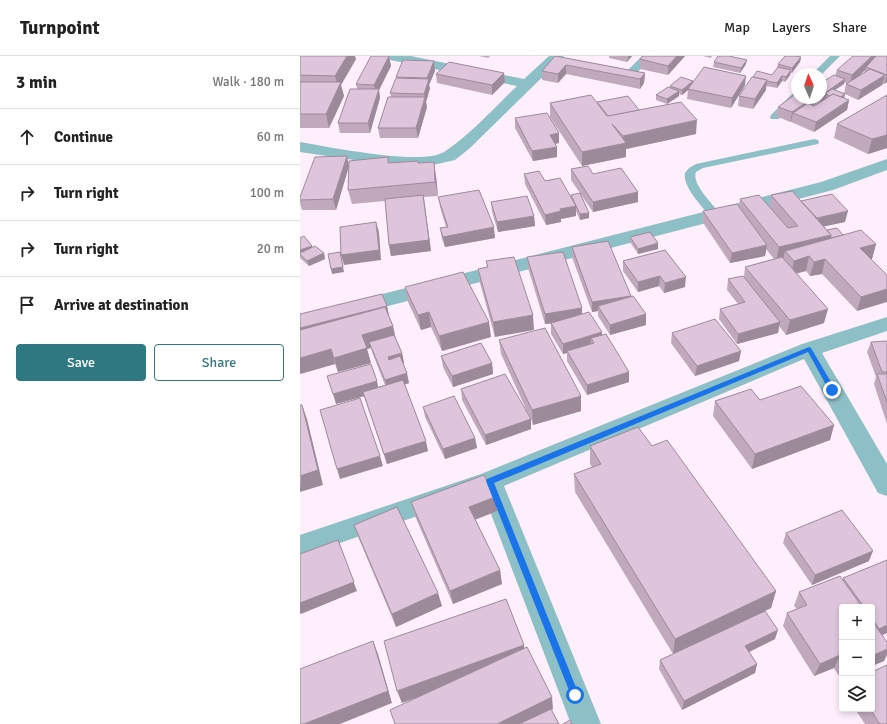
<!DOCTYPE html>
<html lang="en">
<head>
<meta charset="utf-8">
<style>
	body { margin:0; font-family:Signika,sans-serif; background:#f6f6f6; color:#222 }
	.controls { position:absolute; right:12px; bottom:12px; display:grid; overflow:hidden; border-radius:4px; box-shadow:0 2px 6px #0003 }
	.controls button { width:36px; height:36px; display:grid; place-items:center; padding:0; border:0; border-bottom:1px solid #e0e0e0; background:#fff; color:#222; font:20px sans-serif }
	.compass { position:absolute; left:491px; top:12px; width:36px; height:36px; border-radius:50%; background:#fff; box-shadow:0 2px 6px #0003; rotate:357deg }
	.stop { position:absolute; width:12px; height:12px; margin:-9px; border:3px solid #1a73e8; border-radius:50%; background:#fff }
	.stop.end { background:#1a73e8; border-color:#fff; box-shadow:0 1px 4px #0008 }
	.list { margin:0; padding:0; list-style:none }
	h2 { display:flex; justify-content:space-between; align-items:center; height:52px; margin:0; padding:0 16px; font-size:17px }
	h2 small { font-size:13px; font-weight:400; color:#767676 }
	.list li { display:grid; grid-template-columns:26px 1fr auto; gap:12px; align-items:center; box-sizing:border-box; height:56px; padding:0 16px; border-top:1px solid #e0e0e0 }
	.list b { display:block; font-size:15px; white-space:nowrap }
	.list em { font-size:13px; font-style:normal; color:#767676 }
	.actions { display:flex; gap:8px; padding:12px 16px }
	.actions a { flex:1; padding:9px 0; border:1px solid #307881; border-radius:4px; text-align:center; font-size:14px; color:#307881 }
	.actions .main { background:#307881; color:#fff }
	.icon { flex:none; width:22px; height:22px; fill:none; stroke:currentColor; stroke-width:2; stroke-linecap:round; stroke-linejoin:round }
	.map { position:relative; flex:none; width:587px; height:668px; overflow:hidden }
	header { display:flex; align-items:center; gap:24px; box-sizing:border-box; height:56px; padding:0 20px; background:#fff; border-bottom:1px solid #e0e0e0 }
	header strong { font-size:19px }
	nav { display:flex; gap:22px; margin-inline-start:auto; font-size:14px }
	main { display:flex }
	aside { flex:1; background:#fff }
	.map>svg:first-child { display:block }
</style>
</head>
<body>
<header>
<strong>Turnpoint</strong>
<nav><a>Map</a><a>Layers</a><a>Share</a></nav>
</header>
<main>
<aside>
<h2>3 min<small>Walk · 180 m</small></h2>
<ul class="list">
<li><svg class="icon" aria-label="ahead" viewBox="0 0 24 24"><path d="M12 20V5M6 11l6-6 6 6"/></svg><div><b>Continue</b></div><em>60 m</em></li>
<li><svg class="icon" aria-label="right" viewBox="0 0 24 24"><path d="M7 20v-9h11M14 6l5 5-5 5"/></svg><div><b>Turn right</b></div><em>100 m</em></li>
<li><svg class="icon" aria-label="right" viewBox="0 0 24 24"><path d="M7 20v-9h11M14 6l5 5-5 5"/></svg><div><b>Turn right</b></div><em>20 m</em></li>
<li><svg class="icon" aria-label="arrive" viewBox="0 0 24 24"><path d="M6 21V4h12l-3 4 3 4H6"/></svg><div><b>Arrive at destination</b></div></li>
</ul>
<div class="actions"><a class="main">Save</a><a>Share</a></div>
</aside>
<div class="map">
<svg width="587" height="668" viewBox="0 0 587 668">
	<rect width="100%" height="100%" fill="#ffeffd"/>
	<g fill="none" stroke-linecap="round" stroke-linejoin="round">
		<g fill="#8dc0c6" fill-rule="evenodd">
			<path d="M342,0H352C342,13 330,27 312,22L310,20L312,18L326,16Z"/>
			<polygon points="530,0 540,0 521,19 521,18 512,18"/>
			<polygon points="497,35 497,42 499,42 479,63 471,63 470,61 471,59 494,36"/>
			<path d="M514,83L518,84L519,86L518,88L403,112L396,116C391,128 414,149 421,159L419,161H411C402,151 382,130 385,117L389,112L396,108Z"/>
		</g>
		<g fill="#8dc0c6" fill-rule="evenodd">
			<path d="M83,0H111L224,23L249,0H264L170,92L155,104L120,112H108L0,96V86C31,91 120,110 144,96C168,81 196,50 217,30L90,4L85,3Z"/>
			<polygon points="587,103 587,114 533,134 0,273 0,259 521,126"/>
			<polygon points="587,261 587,275 522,297 587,408 587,440 578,437 504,303 204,430 301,668 271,668 183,437 0,501 0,479 181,418 502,288"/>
		</g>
	</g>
	<g fill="#c0a9bd" fill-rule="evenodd">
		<polygon points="0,0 56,3 41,29 44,40 29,72 0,72"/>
		<polygon points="89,0 91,10 79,34 80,42 70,77 40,77 38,67 57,33 56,28"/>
		<polygon points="179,0 190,0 188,2"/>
		<polygon points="255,0 345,17 344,27 340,33 266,18 258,27 242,24 242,15"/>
		<polygon points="309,0 332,0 327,6 309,2"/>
		<polygon points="343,0 385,0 368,19 340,13 340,3"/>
		<polygon points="403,0 412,0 411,2"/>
		<path d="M587,0V26L584,28H583L582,29L558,44L545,38L544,42L549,44L547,54L514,76L491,66V65L490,66L476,60L478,51L497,42H521L535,20L537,14ZM565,14L564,17L557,22ZM544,27H547L546,28L544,37L535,34L544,28Z"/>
		<polygon points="501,1 500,6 492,17 491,17 490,19 485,26 482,25 477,32 466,30 466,34 453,53 438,50 439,40 472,19 477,12 478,8"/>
		<polygon points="414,6 446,8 440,17 413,11"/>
		<polygon points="135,15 129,29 130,32 126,46 127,51 118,82 80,82 78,72 91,41 90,37 96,22 96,21"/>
		<polygon points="204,17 205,26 192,39 137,27 136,18"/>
		<polygon points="393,26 445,29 431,52 387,43 388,34 382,39 379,38 379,40 367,48 356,44 356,39 370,32 370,30"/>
		<polygon points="587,39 587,92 568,98 534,82 537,68"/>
		<polygon points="297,46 339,54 396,78 326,93 326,101 282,110 250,61 250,47 297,47"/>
		<polygon points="215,62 259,87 255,88 257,91 257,101 233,105 215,72"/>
		<polygon points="47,100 49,110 36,154 2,154 0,147 0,141"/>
		<polygon points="88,101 89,107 118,107 136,120 138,140 124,141 131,195 91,200 89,189 85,145 52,148 48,134"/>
		<polygon points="271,113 338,136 338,146 293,156 271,124"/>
		<polygon points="224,118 245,125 271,142 271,139 289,162 280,164 276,155 276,160 261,163 261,166 246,169 225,128"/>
		<polygon points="471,139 501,145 545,166 524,170 527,174 576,188 572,203 571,203 587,219 557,255 522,218 510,220 506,215 497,217 524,267 486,279 479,270 478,277 437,288 419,263 420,253 438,248 427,234 428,223 444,221 445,211 474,203 466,193 465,200 430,207 402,165 403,155 439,150 440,143 469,151"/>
		<polygon points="138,141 195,182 145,191 142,183 140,172 146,171 140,151"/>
		<polygon points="191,146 234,160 235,170 198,176 192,156"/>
		<polygon points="330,181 358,193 338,198 330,186"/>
		<polygon points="0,182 12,190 12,191 24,197 25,203 9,210 0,202"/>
		<polygon points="272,191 331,241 346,258 346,269 310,279 298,260 298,255 292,256 272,201"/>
		<polygon points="365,194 385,231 364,237 359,230 338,236 323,215 323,205"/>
		<polygon points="214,201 195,281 180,227 178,213 187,211 186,205"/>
		<polygon points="227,201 282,252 282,258 302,276 302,279 329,316 329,326 287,339 267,305 267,297 263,298 251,278 251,268 245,268 228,212"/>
		<polygon points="105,231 191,281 142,295 131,271 121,274 108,246"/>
		<polygon points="87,250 89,260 93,270 96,284 102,297 104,307 103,308 109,327 104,329 128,395 87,408 64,340 36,348 78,331 85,329 72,296 71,292 67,293 71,307 38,316 35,308 0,318"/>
		<polygon points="372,277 441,295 439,305 395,320 371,287"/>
		<polygon points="199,284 281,340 281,355 233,369 231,363 231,373 186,389 162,344 161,333 230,362 201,298"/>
		<polygon points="587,285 587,368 574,328 576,321 567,296 571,286"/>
		<polygon points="141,300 192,307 193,318 153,331 143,311"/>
		<polygon points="415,345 534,369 530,384 452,413 413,360"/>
		<polygon points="123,351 175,382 177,392 145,403 125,361"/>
		<polygon points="290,390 352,390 476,535 471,552 465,555 475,583 449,596 457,608 455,617 382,654 359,613 360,604 373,598 275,436 274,418 292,411 290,408"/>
		<polygon points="111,446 197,455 175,464 200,514 202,528 153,548 115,460"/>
		<polygon points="54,469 142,550 96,571 59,483"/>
		<polygon points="486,477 569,505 512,529 483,487"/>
		<polygon points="587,504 587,577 582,579 584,605 572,610 572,551 542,551 542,622 541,623 534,612 514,620 483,570 487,557 497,553 494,550 499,536 543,523 543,522"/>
		<polygon points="555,653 572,653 587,668 565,668"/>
	</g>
	<g fill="#9c8a9a">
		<polygon points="47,0 55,0 56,3 41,29 44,40 29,72 26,58 38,32 35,20"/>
		<polygon points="89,0 91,10 79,34 80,42 70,77 68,67 76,39 74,29"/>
		<polygon points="328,0 332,0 327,6 328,1"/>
		<polygon points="377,0 385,0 368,19 368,10"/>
		<polygon points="572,0 580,0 566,11 565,14 550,28 552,19"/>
		<polygon points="501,1 500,6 492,17 492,12"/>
		<polygon points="447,4 446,8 440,17 441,12"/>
		<polygon points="134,5 135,15 129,29 130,32 126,46 127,51 118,82 116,72 125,43 124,38 128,26 127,22"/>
		<polygon points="266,9 266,18 258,27 258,18"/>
		<polygon points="491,14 490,19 485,26 486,21"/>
		<polygon points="204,17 205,26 192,39 192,29"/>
		<polygon points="345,17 344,27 340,33 340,23"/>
		<polygon points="587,18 587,26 584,28 587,19"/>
		<polygon points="585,19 582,29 558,44 561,34"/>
		<polygon points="446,20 445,29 431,52 432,42"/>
		<polygon points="482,20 482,25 477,32 477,27"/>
		<polygon points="545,23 544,28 527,39 525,47 519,52 522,38"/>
		<polygon points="467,24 466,34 453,53 455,43"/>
		<polygon points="393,25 393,30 382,39 382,34"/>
		<polygon points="379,35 379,40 367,48 367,43"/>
		<polygon points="545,38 544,43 538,43"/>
		<polygon points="513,42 515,42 514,49 493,57 491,65 490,66 492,56"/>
		<polygon points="549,44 547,54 514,76 516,66"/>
		<polygon points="397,64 396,78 326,93 326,101 282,110 282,96 322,88 323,80"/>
		<polygon points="259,77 259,87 250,89 250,79"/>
		<polygon points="587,79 587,92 568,98 572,83"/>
		<polygon points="257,91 257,101 233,105 232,95"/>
		<polygon points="47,100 49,110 36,154 33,143"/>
		<polygon points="134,106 136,120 138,140 135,126"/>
		<polygon points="338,136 338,146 293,156 293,146"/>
		<polygon points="123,139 131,195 91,200 89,189"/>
		<polygon points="276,150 276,160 261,163 261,166 246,169 245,159 260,153"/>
		<polygon points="548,155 545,166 512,173 515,163"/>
		<polygon points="289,157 289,162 280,164 280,158"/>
		<polygon points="234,160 235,170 198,176 197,166"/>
		<polygon points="76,166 79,176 81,204 44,209 41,199"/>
		<polygon points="194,171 195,182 145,191 143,181"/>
		<polygon points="531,179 528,193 485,195 483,204 476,206 479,191"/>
		<polygon points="358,187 358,193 338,198 338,193"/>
		<polygon points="576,188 572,203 556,207 560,192"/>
		<polygon points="467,189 465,200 430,207 432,197"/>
		<polygon points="12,190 13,195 2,200 0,194"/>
		<polygon points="40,196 44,216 32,218 31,213"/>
		<polygon points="24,197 25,203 9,210 7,205"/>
		<polygon points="509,200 506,215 491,219 494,205"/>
		<polygon points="525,203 522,218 510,220 514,206"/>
		<polygon points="360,220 359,230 338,236 338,226"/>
		<polygon points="386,221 385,231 364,237 365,227"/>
		<polygon points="587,233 587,246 557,255 561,241"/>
		<polygon points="331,240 330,250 298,250 298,255 292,256 292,246"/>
		<polygon points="87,250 89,260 0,283 0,272"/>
		<polygon points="282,252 282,262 245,268 245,258"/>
		<polygon points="528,253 524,267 486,279 490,264"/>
		<polygon points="129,256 131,271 121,274 118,259"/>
		<polygon points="346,258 346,269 310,279 310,269"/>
		<polygon points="233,259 234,274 195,281 193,266"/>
		<polygon points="189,266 191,281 142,295 139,280"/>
		<polygon points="480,266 478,277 437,288 438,278"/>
		<polygon points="93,270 96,285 69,286 71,292 67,293 71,307 38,316 34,302 62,279"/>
		<polygon points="302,276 302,286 294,287 291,282 291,290 267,295 267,297 263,298 263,288"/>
		<polygon points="31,293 35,308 0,318 0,302"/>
		<polygon points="441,295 439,305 395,320 397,310"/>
		<polygon points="102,297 104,307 90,312 88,301"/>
		<polygon points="192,307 193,318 153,331 152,320"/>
		<polygon points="329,316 329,326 287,339 287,329"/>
		<polygon points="107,317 109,327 87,334 85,324"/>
		<polygon points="77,325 79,336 36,348 33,338"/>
		<polygon points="281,340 281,355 233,369 232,354"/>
		<polygon points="2,349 7,363 23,429 0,436"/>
		<polygon points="231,363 231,373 186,389 185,379"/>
		<polygon points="534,369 530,384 452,413 455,398"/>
		<polygon points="175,382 177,392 145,403 143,393"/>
		<polygon points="126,385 128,395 87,408 84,398"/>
		<polygon points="80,400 83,410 40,423 37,413"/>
		<polygon points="195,441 197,455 171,465 169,451"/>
		<polygon points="38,484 57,535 1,558 0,557 0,547"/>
		<polygon points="573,495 569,505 512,529 515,519"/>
		<polygon points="200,514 202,528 153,548 150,535"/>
		<polygon points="476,535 471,552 373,599 375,583"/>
		<polygon points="138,537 142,550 96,571 92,558"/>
		<polygon points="587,569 587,577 575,582 579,573"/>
		<polygon points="478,574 475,583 443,599 445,590"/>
		<polygon points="73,585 78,598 92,647 40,668 4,668"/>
		<polygon points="224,589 225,602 102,647 97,635"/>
		<polygon points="587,593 587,599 584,605 572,610 572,600"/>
		<polygon points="540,599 534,612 514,620 520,608"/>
		<polygon points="457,608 455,617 382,654 384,645"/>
		<polygon points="252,641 253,653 223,668 197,668"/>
	</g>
	<g fill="#dfc5dc" stroke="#9c8a9a">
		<polygon points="0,0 47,0 35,20 0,19"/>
		<polygon points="71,0 89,0 74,29 56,28"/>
		<polygon points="255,0 345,17 340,23 266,9 258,18 242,15"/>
		<polygon points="343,0 377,0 368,10 340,3"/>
		<polygon points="418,0 429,0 447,4 441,12 414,6"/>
		<polygon points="485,0 495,0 501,1 492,12 478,8"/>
		<polygon points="553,0 572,0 552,19 537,14"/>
		<polygon points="576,0 587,0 587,8 586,9 587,9 587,19 566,11"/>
		<polygon points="103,4 134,5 127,22 96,21"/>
		<polygon points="149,6 204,17 192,29 136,18"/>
		<polygon points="404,11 446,20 432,42 388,33"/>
		<polygon points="478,11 491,14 486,21 482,20 477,27 467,25 467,24 453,21 457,15 472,19"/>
		<polygon points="570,13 585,19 561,34 546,28"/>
		<polygon points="534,19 545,23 525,37 521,35 521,27"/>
		<polygon points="381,21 393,25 382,34 370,30"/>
		<polygon points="452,21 467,24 455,43 439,40"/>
		<polygon points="96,22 129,23 124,38 90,37"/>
		<polygon points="0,26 41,26 26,58 0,58"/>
		<polygon points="368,31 379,35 367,43 356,39"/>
		<polygon points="50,33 79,33 68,67 38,67"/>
		<polygon points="532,33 545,38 541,41 533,38 530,40 527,39 527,38 526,37"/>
		<polygon points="521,35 527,38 521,42"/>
		<polygon points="497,37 497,42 513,42 492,56 478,51"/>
		<polygon points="533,38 549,44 516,66 493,57 508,47 514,50"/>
		<polygon points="291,39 307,60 381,46 397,64 323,80 312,68 326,87 282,96 250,47"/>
		<polygon points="587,39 587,79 572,83 537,68"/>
		<polygon points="328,40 339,54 308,60 297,46"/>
		<polygon points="88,41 125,41 116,72 78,72"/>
		<polygon points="247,57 259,77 250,79 257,91 232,95 215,62"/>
		<polygon points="47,100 33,143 0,144 0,141 15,101"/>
		<polygon points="88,101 88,107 118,105 118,107 134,106 135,126 48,134 49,105"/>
		<polygon points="288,110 293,118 321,112 338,136 293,146 271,113"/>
		<polygon points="239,115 245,125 260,122 276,150 260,153 261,155 245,159 224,118"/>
		<polygon points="179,134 194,171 143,181 140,172 148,171 138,141"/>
		<polygon points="492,135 531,179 479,191 440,143 459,139 488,172 498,170 471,139"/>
		<polygon points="280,137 289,157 280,158 271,139"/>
		<polygon points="532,138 548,155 517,162 501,145"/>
		<polygon points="123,139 129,184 89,189 85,143"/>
		<polygon points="227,140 234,160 197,166 191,146"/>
		<polygon points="437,148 467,189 432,197 403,155"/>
		<polygon points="76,166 79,194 41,199 40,171"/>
		<polygon points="537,172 543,179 531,182 531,179 527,174"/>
		<polygon points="561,174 576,188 560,192 587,219 587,233 561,241 525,203 514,206 509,200 494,205 485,195"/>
		<polygon points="350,176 358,187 338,193 330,181"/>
		<polygon points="4,180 12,190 0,194 0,182"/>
		<polygon points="308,185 331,240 292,246 272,191"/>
		<polygon points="15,190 24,197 7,205 0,198 0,197"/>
		<polygon points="365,194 386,221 365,227 360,220 338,226 323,205"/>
		<polygon points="40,196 43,211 31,213 28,198"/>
		<polygon points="263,196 282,252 245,258 227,201"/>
		<polygon points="214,201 233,259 193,266 178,213 188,211 186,205"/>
		<polygon points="482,201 528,253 490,264 445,211"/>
		<polygon points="163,216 189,266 139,280 129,256 118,259 105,231"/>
		<polygon points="443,220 480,266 438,278 420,253 445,246 428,223"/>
		<polygon points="82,238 87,250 0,272 0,258"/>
		<polygon points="333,240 346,258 310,269 298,250"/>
		<polygon points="85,251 93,270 62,279 67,292 34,302 31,293 0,302 0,274"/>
		<polygon points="289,256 302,276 263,288 251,267"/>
		<polygon points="415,263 441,295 397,310 372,277"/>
		<polygon points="245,272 281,340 232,354 199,284"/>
		<polygon points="306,278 329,316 287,329 267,295 294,287 291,282"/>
		<polygon points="94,279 102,297 88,301 89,304 100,300 107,317 85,324 69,286"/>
		<polygon points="587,285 587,316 582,316 571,286"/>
		<polygon points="181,287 192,307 152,320 141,300"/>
		<polygon points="71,308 77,325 33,338 27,320"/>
		<polygon points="205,318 231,363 185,379 161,333"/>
		<polygon points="577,318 587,318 587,346"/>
		<polygon points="103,324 126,385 84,398 63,336"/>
		<polygon points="501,330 534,369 455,398 415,345 451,333 460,344"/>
		<polygon points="154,340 175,382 143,393 123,351"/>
		<polygon points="60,342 80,400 37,413 20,354"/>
		<polygon points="0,349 2,349 18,414 0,420"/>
		<polygon points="338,371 352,390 367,384 476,535 375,583 274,418 301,408 290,390"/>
		<polygon points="184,419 195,441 169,451 200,514 150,535 111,446"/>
		<polygon points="97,451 138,537 92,558 54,469"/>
		<polygon points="542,454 573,495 515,519 486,477"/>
		<polygon points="38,484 54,526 0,547 0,498"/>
		<polygon points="587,504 587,569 579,573 572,562 572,551 564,551 543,522"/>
		<polygon points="540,520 562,551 542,551 542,602 540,599 520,608 487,557 507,549 499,536"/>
		<polygon points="206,543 224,589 97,635 84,585"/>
		<polygon points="465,555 478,574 445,590 457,608 384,645 360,604"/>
		<polygon points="572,565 587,586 587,593 572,600"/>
		<polygon points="73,585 88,635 4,668 0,668 0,613"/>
		<polygon points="227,591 252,641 197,668 95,668 90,654"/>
		<polygon points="587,609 587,668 580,668 570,653 572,653 572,616"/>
		<polygon points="251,653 259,668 219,668"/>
		<polygon points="270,664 272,668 263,668"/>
	</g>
	<polygon fill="#1a73e8" points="509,291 511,292 535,333 535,336 530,336 508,296 194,427 279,639 278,642 275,644 272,642 186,425 187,423"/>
</svg>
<div class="controls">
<button>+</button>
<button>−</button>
<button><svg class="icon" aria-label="layers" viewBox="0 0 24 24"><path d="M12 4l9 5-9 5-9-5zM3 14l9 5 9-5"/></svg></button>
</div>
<svg class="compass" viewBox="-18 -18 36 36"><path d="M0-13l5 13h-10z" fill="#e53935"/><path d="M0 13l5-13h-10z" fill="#767676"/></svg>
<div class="stop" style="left:275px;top:639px"></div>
<div class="stop end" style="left:532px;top:334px"></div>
</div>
</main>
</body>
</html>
